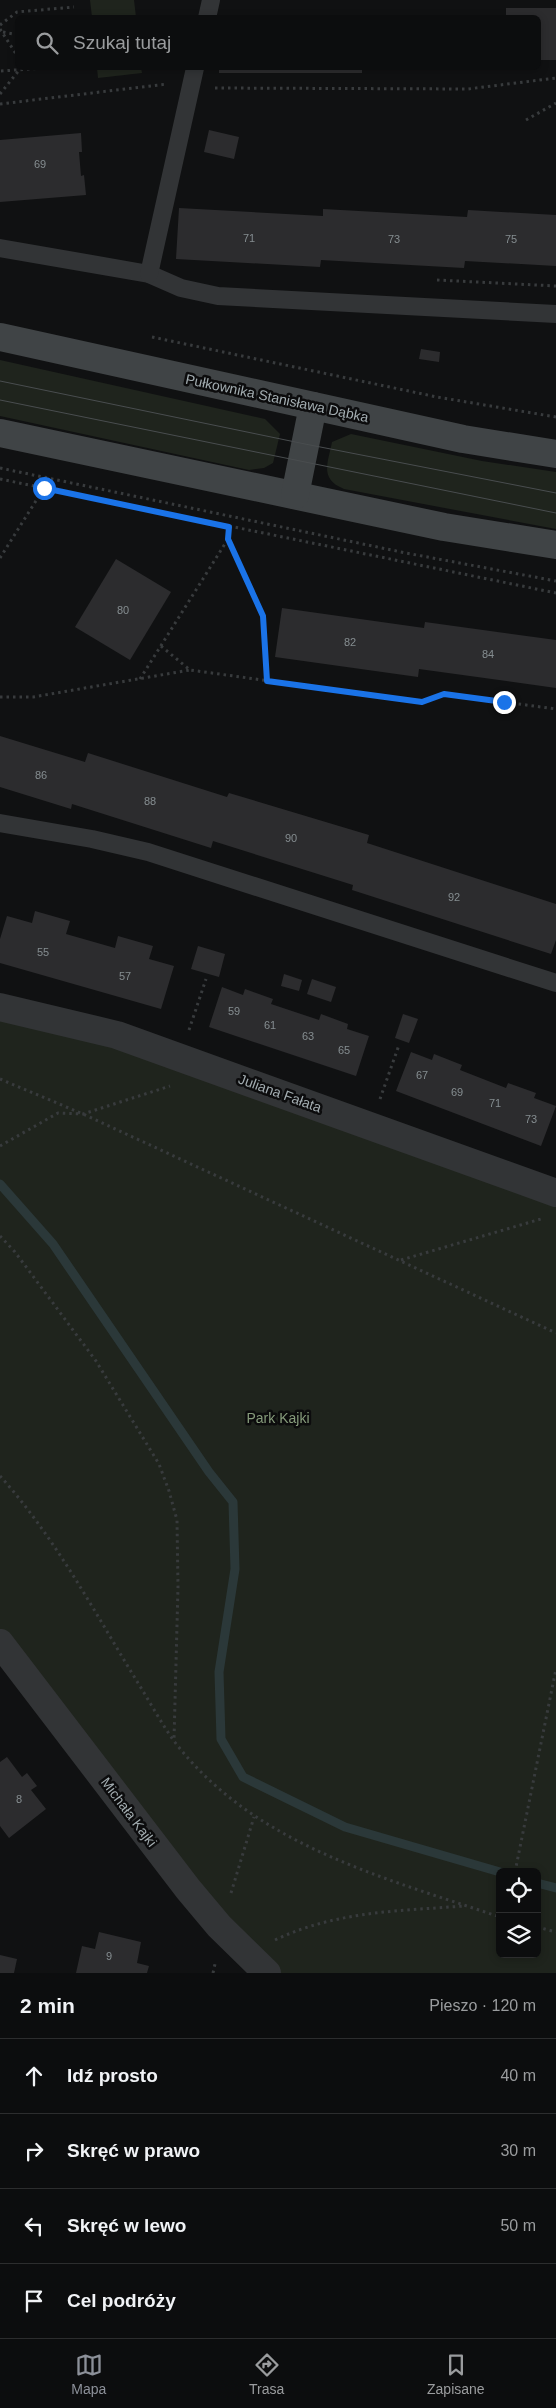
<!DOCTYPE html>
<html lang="pl">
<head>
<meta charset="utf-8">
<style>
	body { margin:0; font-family:Helvetica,sans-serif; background:#1a1b1c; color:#f1f3f6 }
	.controls { position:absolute; right:15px; bottom:15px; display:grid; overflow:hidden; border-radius:8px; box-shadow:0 2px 8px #0003 }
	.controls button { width:45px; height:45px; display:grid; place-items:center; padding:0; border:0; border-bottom:1px solid #2c2d2e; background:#0c0d0e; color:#f1f3f6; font:25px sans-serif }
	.stop { position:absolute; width:15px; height:15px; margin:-11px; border:4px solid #1a73e8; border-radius:50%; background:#fff }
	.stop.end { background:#1a73e8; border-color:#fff; box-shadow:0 1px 5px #0008 }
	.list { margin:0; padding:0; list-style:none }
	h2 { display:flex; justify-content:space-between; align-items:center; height:65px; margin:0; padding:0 20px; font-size:21px }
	h2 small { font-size:16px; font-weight:400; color:#9a9c9e }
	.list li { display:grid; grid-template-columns:32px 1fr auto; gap:15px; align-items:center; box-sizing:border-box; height:75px; padding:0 20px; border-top:1px solid #2c2d2e }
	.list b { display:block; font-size:19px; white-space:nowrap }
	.list em { font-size:16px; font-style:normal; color:#9a9c9e }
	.icon { flex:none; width:28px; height:28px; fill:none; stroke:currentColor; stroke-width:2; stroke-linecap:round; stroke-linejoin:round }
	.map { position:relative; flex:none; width:556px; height:1973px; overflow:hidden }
	.search { position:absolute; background:#0c0d0e; box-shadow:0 2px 8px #0003; left:15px; right:15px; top:15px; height:55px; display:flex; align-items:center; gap:12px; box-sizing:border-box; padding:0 18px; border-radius:8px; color:#9a9c9e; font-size:19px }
	.sheet { height:365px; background:#0c0d0e }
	nav { display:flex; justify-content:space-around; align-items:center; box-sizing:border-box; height:70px; border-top:1px solid #2c2d2e; background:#0c0d0e; font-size:14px; color:#9a9c9e }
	nav a { display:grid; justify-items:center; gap:2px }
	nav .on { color:#8c9099 }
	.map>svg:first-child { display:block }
</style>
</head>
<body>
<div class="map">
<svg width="556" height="1973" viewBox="0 0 556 1973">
	<rect width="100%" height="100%" fill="#101112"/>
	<g fill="#1f241d" fill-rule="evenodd">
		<polygon points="90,0 134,0 136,17 92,17"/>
		<polygon points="97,68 141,68 142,73 98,78"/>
		<polygon points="0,360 265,419 280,434 273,463 264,468 249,470 0,416"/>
		<path d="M351,434L482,461L556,472V529L344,489C319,479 328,463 332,442Z"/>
		<path d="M0,1007L556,1193V1973H267L0,1643ZM500,1872H537V1954H500Z"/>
	</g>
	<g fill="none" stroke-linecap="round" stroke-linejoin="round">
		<g stroke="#2b3839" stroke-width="9">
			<polyline points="0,1184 53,1244 209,1472 233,1502 235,1569 219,1672 221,1739 243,1777 345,1827 500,1872"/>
			<polyline points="537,1883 556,1888"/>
		</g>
	</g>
	<g fill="#2c2c2e">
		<polygon points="506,8 556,8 556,60 538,60 538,18 362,18 362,15 506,15"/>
		<rect x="219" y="68" width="143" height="5"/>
		<polygon points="209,130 239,137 234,159 204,152"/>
		<polygon points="81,133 82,152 79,152 81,176 84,175 86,195 0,202 0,140"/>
		<polygon points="179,208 323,216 323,209 467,217 468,210 556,215 556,266 465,261 464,268 321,260 320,267 176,259"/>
		<polygon points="421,349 440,352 439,362 419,359"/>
		<polygon points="116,559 171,592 130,660 75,627"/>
		<polygon points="282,608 424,628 425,622 556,640 556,688 419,669 418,677 275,657"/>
		<polygon points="0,736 85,762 88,753 227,797 229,793 369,835 367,843 556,904 556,940 551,954 352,890 353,885 213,841 211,848 72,804 71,809 0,787"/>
		<polygon points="35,911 70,921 66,934 115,948 118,936 153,946 149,959 174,966 161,1009 0,963 0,939 7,916 32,923"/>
		<polygon points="198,946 225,954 219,977 191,969"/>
		<polygon points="284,974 302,980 299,991 281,986"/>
		<polygon points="312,979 336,987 331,1002 307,994"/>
		<polygon points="222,987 243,995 245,989 273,999 271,1004 319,1020 321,1014 348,1024 347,1029 369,1036 356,1076 209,1027"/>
		<polygon points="403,1014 418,1019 409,1043 395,1038"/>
		<polygon points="411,1052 432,1060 434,1054 462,1065 460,1070 506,1088 508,1083 536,1093 534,1098 556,1106 541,1146 396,1091"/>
		<polygon points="7,1757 22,1777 27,1773 37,1786 31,1790 46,1809 9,1838 0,1826 0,1762"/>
		<polygon points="99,1932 141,1942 137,1963 149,1966 147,1973 76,1973 82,1946 95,1949"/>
		<polygon points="0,1955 17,1959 14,1973 0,1973"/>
	</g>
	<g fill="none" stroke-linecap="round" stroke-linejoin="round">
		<g stroke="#383b3d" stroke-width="3" stroke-dasharray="2.5 4" stroke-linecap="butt">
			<polyline points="0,25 17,12 74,7"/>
			<polyline points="0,29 18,57"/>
			<polyline points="3,32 18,35"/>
			<polyline points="1,71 45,68"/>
			<polyline points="215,88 468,89 556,78"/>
			<polyline points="0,94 20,69"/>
			<polyline points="0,104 167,84"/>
			<polyline points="526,120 556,103"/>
			<polyline points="437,280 556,286"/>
			<polyline points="152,337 437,397 556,417"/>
			<polyline points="0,468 406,553 556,581"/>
			<polyline points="0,479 556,593"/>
			<polyline points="229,527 228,539 263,616 267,681"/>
			<polyline points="0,558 44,488"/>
			<polyline points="161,646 190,670 422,702 444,694 556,709"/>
			<polyline points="140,679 228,539"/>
			<polyline points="0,697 33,697 190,670"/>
			<polyline points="189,1030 206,979"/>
			<polyline points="0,1079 83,1114 556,1333"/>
			<polyline points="380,1099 399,1045"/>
			<polyline points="0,1146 58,1113 83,1114 170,1086"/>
			<polyline points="0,1236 15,1252 96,1361 159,1464 169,1491 177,1520 178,1587 174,1740"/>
			<polyline points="401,1260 541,1219"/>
			<path d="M0,1476C55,1537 95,1613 138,1683C150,1702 161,1723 174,1741C253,1845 382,1877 500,1917"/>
			<polyline points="515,1872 556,1669"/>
			<polyline points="231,1893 254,1817"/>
			<polyline points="537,1927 556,1932"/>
			<path d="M275,1940C336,1911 399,1911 464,1906"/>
			<polyline points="213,1973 215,1964"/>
		</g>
		<g stroke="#323436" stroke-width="18">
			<polyline points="207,18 211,0"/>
			<polyline points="0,248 149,274 181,288 218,296 556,314"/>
			<polyline points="149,274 195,68"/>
			<polyline points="0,823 92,839 148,852 556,983"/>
		</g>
		<g stroke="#323436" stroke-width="28">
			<polyline points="0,1007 117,1035 556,1193"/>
			<polyline points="0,1643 188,1889 219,1926 267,1973"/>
		</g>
		<g stroke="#404446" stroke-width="28">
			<polyline points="0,337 463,439 556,454"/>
			<polyline points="0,433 444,527 556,545"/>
			<polyline points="295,495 313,406"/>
		</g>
		<g stroke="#494d4f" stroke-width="1">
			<polyline points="0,381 305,444 556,493"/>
			<polyline points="0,400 556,513"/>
		</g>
	</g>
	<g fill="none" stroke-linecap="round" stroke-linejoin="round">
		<polyline stroke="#1a73e8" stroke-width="6" points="44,488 229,527 228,539 263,616 267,681 422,702 444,694 504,702"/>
	</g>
	<g text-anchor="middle" stroke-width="5" stroke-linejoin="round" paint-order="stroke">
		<g font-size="11" fill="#858d90">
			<text x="40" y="168">69</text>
			<text x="249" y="242">71</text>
			<text x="394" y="243">73</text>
			<text x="511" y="243">75</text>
			<text x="123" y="614">80</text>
			<text x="350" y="646">82</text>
			<text x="488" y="658">84</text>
			<text x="41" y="779">86</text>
			<text x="150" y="805">88</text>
			<text x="291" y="842">90</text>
			<text x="454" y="901">92</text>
			<text x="43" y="956">55</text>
			<text x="125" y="980">57</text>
			<text x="234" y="1015">59</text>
			<text x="270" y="1029">61</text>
			<text x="308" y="1040">63</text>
			<text x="344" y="1054">65</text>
			<text x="422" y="1079">67</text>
			<text x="457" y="1096">69</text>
			<text x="495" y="1107">71</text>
			<text x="531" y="1123">73</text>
			<text x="19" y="1803">8</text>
			<text x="109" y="1960">9</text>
		</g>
		<g font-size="14" fill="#a3adb1" stroke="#0c0c0d">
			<text transform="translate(277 398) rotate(12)" y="5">Pułkownika Stanisława Dąbka</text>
			<text transform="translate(280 1093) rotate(20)" y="5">Juliana Fałata</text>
			<text transform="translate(129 1812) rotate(53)" y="5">Michała Kajki</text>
		</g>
		<g font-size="14" fill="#869b7b" stroke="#0c0c0d">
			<text x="278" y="1423">Park Kajki</text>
		</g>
	</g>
</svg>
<div class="controls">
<button><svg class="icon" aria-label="locate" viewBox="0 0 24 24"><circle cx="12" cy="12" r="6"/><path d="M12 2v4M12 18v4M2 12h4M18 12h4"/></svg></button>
<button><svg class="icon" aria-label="layers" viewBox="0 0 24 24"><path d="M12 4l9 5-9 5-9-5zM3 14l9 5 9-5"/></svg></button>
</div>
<div class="stop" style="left:44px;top:488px"></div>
<div class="stop end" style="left:504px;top:702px"></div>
<div class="search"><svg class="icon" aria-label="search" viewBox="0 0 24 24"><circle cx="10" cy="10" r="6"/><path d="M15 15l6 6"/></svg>Szukaj tutaj</div>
</div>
<section class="sheet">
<h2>2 min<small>Pieszo · 120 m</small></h2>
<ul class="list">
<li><svg class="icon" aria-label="ahead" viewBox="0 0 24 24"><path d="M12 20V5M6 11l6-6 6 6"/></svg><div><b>Idź prosto</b></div><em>40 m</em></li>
<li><svg class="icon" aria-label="right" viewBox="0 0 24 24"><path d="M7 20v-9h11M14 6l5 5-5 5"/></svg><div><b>Skręć w prawo</b></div><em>30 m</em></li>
<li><svg class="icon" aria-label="left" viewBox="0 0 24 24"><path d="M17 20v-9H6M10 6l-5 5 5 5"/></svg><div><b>Skręć w lewo</b></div><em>50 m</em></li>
<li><svg class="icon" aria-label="arrive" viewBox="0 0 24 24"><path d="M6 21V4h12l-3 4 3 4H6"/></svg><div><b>Cel podróży</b></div></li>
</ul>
</section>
<nav>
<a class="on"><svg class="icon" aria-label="map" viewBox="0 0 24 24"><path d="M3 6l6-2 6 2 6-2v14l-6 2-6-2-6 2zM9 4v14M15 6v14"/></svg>Mapa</a>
<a><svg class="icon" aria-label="directions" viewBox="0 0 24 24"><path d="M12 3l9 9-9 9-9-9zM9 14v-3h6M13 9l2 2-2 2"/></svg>Trasa</a>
<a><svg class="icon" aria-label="saved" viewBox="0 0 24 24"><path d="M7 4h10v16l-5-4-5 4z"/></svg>Zapisane</a>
</nav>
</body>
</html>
